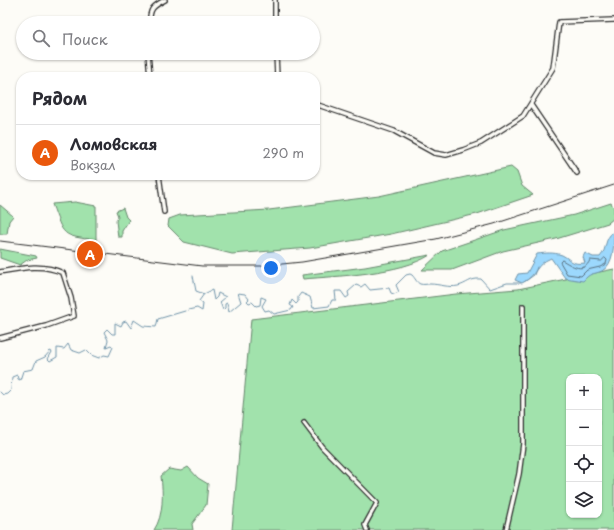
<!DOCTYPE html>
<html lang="ru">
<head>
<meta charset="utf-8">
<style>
	body { margin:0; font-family:"Playpen Sans",sans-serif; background:#f2f2f3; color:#2b2b33 }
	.controls { position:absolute; right:12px; bottom:12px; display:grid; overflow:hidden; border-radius:8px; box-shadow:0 1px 3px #0004 }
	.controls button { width:36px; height:36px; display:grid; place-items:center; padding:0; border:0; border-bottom:1px solid #e1e1e2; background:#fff; color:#2b2b33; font:20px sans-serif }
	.you { position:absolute; left:271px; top:268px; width:14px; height:14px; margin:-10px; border:3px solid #fff; border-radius:50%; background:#1a73e8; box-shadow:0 0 0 6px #1a73e833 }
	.badge { display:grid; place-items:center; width:26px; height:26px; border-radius:50%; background:#ea580c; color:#fff; font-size:13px; font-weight:700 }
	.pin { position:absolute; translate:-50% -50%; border:2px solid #fff; box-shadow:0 1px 4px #0006 }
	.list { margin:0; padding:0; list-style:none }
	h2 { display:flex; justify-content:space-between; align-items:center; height:52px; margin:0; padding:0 16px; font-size:17px }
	h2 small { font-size:13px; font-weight:400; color:#7c7c81 }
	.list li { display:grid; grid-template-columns:26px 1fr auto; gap:12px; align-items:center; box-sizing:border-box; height:56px; padding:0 16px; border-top:1px solid #e1e1e2 }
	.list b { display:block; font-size:15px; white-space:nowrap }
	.list p { margin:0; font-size:13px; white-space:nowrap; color:#7c7c81 }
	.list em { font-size:13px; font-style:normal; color:#7c7c81 }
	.icon { flex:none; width:22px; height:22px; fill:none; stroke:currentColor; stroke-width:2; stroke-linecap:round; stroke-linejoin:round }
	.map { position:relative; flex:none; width:614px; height:530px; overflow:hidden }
	.search { position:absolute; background:#fff; box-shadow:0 1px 3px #0004; left:16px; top:16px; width:304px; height:44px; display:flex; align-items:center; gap:10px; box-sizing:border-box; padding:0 14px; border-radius:22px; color:#7c7c81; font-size:15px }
	.panel { position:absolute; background:#fff; box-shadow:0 1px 3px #0004; left:16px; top:72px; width:304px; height:108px; border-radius:16px }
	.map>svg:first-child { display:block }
</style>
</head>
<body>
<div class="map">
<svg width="614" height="530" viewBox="0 0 614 530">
	<rect width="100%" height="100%" fill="#fdfcf7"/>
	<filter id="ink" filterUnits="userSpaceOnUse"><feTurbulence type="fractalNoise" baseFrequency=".025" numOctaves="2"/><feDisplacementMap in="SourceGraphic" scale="8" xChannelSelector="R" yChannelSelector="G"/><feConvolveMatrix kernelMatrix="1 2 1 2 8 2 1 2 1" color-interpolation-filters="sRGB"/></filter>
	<g filter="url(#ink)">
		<g fill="#a1e2ac" stroke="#66866c" fill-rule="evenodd">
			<polygon points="511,167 517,172 522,186 533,195 477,214 391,234 310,248 232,254 184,242 168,226 169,219 180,215 269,210 379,196"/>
			<path d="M75,202L96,206V240C61,236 64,236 52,204Z"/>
			<polygon points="611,203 614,208 614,218 608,223 556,239 503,251 452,270 422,270 442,251 504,230 574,215"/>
			<polygon points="0,205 13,216 9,221 7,234 0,234"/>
			<polygon points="123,208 126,217 129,220 122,231 122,237 118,237 116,221 118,216 116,211"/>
			<polygon points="0,249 36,256 37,258 27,260 20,265 0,258"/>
			<path d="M430,255C401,274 338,276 303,279L302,275L365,267Z"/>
			<path d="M614,269V530H232L251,319L456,294L518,289ZM569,377H599V515H569Z"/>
			<path d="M188,467L198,478L208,484L206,505L192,524L193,530H154C164,515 163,493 161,476L169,469L181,471Z"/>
		</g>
		<path fill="#9cd8fd" stroke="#6f93a9" d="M614,231C614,245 614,264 602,271C592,275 591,272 583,281L565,278L551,258C534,265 538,275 522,283L515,280L518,274L527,273L537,254C546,253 553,252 562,255C572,260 571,265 585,263L583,257L585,253L593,257H600C608,248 603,240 614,231Z"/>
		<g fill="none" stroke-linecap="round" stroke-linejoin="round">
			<path stroke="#58707f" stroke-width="1" d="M605,258L607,260L606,264L600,267L587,270L581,276L567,274L560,262L562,260C572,266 584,274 590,260L601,261Z"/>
			<g stroke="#6f93a9" stroke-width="1">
				<polyline points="193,276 196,291 204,294"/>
				<polyline points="524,282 534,275 537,267"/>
				<path d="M188,310L197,308L202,311L203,304L199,301L204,294L212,290L214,300L217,297L218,293L226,297L220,302L223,310L225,308V304L227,303L229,312L241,302L238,293L245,294L249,299L247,301L249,303L252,302L256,306L260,305L261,297L266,299L262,306L265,311L269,310L274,314L291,310L293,307L290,305L292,300L296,304L298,302V297L301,293L310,297L313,308L329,306L332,300H336L335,291H341L346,298L349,296L348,292L356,285L361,287L365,284L370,290L389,288L391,293L394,294L399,292L396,285L406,275L410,274L412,275C415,278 417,283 420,284C423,285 427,284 430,284C439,284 449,288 458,286C467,284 470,278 481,279L490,289L507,283H521"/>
				<polyline points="0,392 3,395 7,394 11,390 12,377 17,375 18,379 20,380 23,371 33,369 36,361 45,357 50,351 52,352 48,359 50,361 57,357 57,348 64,349 68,344 71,350 80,353 86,350 91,355 99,358 104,355 109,356 113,347 111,345 106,347 108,340 104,332 107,329 112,334 115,334 115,323 121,326 123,322 126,321 131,328 134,320 143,326 156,327 158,319 185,311"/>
			</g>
			<g stroke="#2b2b2b" stroke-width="6">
				<g id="minor">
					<polyline points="275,0 275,23"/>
					<path d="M150,23C149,9 153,6 165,0"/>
					<polyline points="148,53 150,77"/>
					<polyline points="276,53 277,77"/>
					<polyline points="315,104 394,131 434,153 446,155 463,150 481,143 523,116 553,68 559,22 614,20"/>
					<polyline points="531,105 577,173"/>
					<polyline points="159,175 164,212"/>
					<path d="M0,272C21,268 43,263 63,273L71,298L74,316L46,326L0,338"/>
					<polyline points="304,423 322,447 377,503 365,525 367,530"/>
					<polyline points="506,530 519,474 523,444 523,306"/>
				</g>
			</g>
			<use href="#minor" stroke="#fdfcf7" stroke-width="3.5"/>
			<polyline stroke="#2b2b2b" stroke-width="1" points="0,241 202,266 262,266 302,262 436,239 494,224 614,185"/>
		</g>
	</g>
</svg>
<div class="controls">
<button>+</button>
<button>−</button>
<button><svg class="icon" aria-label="locate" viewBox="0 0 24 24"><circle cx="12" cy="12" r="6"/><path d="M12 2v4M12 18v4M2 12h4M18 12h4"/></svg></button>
<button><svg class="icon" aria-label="layers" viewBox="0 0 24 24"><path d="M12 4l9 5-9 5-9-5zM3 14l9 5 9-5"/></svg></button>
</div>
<div class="you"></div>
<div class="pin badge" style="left:90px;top:254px">A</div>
<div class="search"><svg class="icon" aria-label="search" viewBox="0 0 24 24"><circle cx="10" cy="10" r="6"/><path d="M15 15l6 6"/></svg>Поиск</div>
<section class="panel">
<h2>Рядом<small></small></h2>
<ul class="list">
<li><span class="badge">A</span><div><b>Ломовская</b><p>Вокзал</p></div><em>290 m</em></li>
</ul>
</section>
</div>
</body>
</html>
